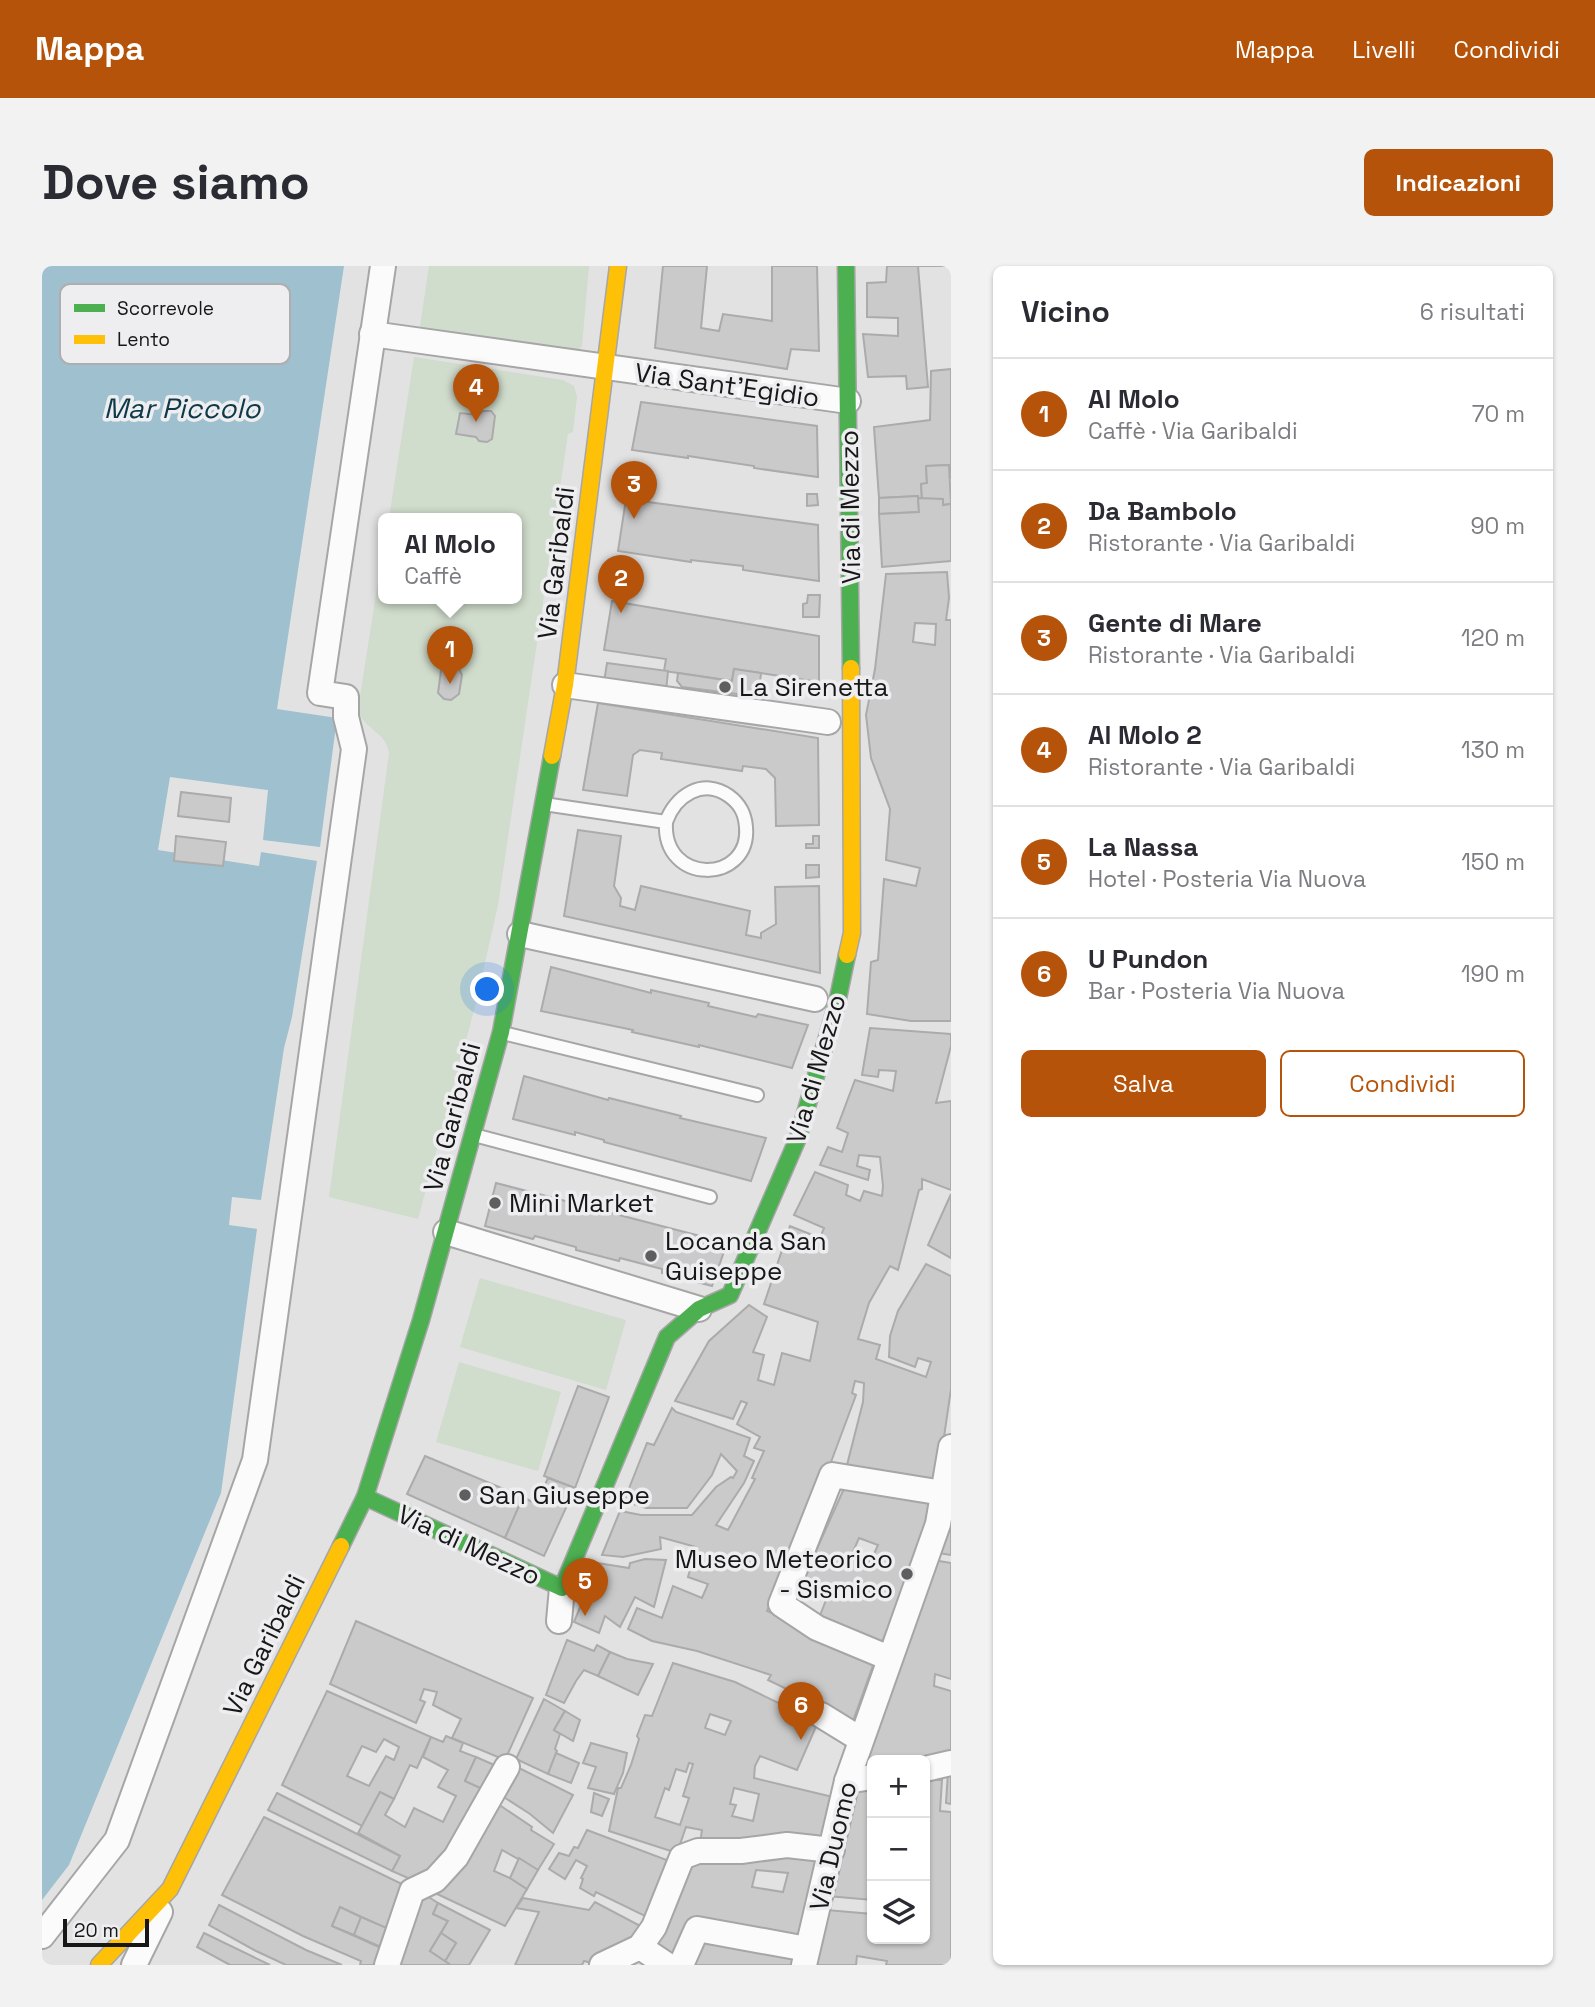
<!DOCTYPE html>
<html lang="it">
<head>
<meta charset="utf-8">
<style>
	body { margin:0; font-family:"Space Grotesk",sans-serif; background:#f2f2f3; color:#2b2b33 }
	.controls { position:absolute; right:21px; bottom:21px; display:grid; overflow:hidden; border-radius:10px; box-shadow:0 2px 5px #0004 }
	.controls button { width:63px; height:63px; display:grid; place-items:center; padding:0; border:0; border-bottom:2px solid #e1e1e2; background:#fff; color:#2b2b33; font:35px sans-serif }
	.scale { position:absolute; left:21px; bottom:18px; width:86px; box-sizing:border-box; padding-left:7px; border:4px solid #171718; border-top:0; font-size:19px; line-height:24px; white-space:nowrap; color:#171718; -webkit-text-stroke:5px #eeeef1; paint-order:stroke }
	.you { position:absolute; left:446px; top:724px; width:24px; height:24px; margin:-18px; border:5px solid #fff; border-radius:50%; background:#1a73e8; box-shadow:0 0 0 10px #1a73e833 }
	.badge { display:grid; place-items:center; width:46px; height:46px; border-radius:50%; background:#b45309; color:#fff; font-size:23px; font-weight:700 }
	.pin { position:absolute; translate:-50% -58px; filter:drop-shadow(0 2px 4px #0008) }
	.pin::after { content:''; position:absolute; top:37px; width:24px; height:21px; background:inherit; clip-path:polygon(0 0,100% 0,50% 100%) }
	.popup { position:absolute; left:336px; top:247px; width:144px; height:91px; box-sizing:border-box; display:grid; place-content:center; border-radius:10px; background:#fff; filter:drop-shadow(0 2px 5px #0005); font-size:23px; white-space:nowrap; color:#7c7c81 }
	.popup b { font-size:26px; color:#2b2b33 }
	.popup::after { content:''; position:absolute; left:50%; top:100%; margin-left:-14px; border:14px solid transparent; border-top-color:#fff }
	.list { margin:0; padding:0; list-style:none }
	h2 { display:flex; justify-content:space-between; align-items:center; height:91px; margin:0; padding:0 28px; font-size:30px }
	h2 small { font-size:23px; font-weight:400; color:#7c7c81 }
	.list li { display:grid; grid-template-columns:46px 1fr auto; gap:21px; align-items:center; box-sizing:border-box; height:112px; padding:0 28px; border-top:2px solid #e1e1e2 }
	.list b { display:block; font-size:26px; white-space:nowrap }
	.list p { margin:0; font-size:23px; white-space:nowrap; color:#7c7c81 }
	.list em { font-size:23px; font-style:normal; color:#7c7c81 }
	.actions { display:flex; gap:14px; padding:21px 28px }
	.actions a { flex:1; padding:16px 0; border:2px solid #b45309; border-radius:10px; text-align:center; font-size:24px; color:#b45309 }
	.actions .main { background:#b45309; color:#fff }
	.icon { flex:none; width:38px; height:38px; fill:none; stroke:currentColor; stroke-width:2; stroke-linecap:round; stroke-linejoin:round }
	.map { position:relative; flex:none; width:909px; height:1699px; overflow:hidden; border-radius:10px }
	header { display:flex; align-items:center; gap:42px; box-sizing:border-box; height:98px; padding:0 35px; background:#b45309; color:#fff }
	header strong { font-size:33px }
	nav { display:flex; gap:38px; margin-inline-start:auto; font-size:24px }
	.intro { display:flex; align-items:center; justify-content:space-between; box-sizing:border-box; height:168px; padding:0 42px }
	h1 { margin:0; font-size:49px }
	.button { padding:18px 32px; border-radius:10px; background:#b45309; color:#fff; font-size:24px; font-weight:700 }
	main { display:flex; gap:42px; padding:0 42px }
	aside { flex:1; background:#fff; border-radius:10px; box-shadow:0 2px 5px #0004 }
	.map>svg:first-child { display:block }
</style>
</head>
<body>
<header>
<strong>Mappa</strong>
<nav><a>Mappa</a><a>Livelli</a><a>Condividi</a></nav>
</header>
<div class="intro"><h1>Dove siamo</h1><a class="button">Indicazioni</a></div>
<main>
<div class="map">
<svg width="909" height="1699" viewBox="0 0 909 1699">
	<rect width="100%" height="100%" fill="#e2e2e3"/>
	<g fill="#d0dccc">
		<polygon points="387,0 547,0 540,80 535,87 377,67"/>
		<path d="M372,91L521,114L532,120L535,131L531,166L526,168L456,639L433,741L376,953L287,931L347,487C344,465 321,464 316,443L341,284L342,332H474V252H347Z"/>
		<polygon points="438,1012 584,1054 564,1124 418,1081"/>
		<polygon points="417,1096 519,1126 496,1205 394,1176"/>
	</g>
	<polygon fill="#9ec0cf" points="0,0 302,0 235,443 295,452 278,581 221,574 226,524 128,511 116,584 217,600 219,586 275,595 250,751 242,782 219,934 190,931 187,959 215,963 179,1227 27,1599 0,1634"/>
	<g fill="#cacacb" stroke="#ababac" stroke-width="2" fill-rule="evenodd">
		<polygon points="621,0 665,0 659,62 677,65 681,48 730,55 730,0 775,0 777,85 749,83 745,103 613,82"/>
		<polygon points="845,0 906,0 876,0 886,121 865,123 864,110 826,111 821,68 856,70 856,52 825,51 825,17 844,16"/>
		<polygon points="909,103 909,212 907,212 907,199 884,200 885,217 879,218 880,233 876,232 876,230 837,232 832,161 888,154 889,105"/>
		<polygon points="599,136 775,160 776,211 712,202 712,200 646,190 646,192 590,184"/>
		<polygon points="441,145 449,145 453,150 450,173 445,176 437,175 434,171 414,168 418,147 436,149"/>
		<polygon points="907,199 909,238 901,239 901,233 880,233 879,218 885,217 884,200"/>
		<polygon points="765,228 775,228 776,239 765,240"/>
		<polygon points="876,230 877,246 837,248 837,232"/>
		<polygon points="876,232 901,233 901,239 909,238 909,295 840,301 837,248 877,246"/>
		<polygon points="584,233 776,259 777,315 701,304 701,300 649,294 649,296 576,285"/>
		<path d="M905,306L907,332L904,354H909V755H869L825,748L829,696L836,694L842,613L874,620L878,602L844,594L848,543L829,492L824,449L833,403L844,308ZM873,357L894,358L893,379L871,376Z"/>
		<polygon points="766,329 778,329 777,351 761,351 761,338 765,337"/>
		<polygon points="570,335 777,370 777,416 692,403 690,415 622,405 624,393 562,384"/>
		<polygon points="565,397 626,405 624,425 562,416"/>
		<polygon points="404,400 416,401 420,409 417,428 409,434 402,433 396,427 399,405"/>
		<polygon points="692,403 719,407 717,425 711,430 640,421 635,415 636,407 690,415"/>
		<polygon points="556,437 776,472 777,559 734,560 733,512 724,503 701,500 700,505 619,493 620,487 598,484 591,489 585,530 541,524"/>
		<polygon points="139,526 189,532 187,556 136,550"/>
		<polygon points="536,564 579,570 572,620 579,632 578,640 593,644 599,620 708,645 704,669 719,672 719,667 734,658 733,621 777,620 778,707 522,650"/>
		<polygon points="134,570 184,576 181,600 132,595"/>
		<polygon points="771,570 777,570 777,582 764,582 764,578 771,578"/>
		<polygon points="764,599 777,599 777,611 764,612"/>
		<polygon points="509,701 609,727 609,724 667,737 666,740 714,751 716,748 766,759 750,802 657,779 657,781 590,766 591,764 499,745"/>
		<polygon points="828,762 909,768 909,780 894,837 909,835 909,924 880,913 880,923 877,924 856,1004 848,1000 827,1037 816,1073 838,1079 834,1093 884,1111 889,1096 876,1092 873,1101 847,1091 848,1070 856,1045 884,998 909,1010 909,1123 902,1171 891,1216 804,1203 821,1136 822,1117 813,1115 810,1127 814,1129 789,1196 725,1345 834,1391 811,1455 726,1414 729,1409 655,1385 610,1375 586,1363 595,1342 620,1352 631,1320 660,1332 666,1318 646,1311 654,1281 618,1271 619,1283 581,1291 560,1289 578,1245 599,1249 650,1249 674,1221 689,1211 691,1212 695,1205 679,1188 670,1209 645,1242 604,1242 582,1235 605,1177 612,1179 630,1142 634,1146 708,1172 702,1190 712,1195 702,1217 674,1259 686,1264 713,1213 710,1212 722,1185 712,1182 718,1171 695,1158 705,1137 699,1135 691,1153 633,1135 667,1075 707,1039 725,1051 711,1086 722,1089 716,1114 732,1119 740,1087 768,1095 776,1056 722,1038 748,960 778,972 782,962 752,949 773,906 806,919 804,929 818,935 822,925 840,930 841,920 838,891 817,889 815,900 828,904 826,914 778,899 786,881 800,886 806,867 795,862 813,814 851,825 854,805 837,804 836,811 820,809"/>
		<polygon points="482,810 566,834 567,832 639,850 638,852 724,872 709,915 562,876 562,874 533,866 533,869 471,853"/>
		<polygon points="454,917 685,977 670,1020 620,1007 620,1003 578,992 577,995 534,984 534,981 493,970 491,973 443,960"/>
		<polygon points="909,928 909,992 886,979"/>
		<polygon points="536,1120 567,1131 533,1222 502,1210"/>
		<polygon points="383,1190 481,1231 463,1272 365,1228"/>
		<polygon points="506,1212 533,1222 502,1290 463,1272 481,1231 494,1238"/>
		<path d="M805,1216L890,1234L872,1303L837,1383L777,1352L784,1334L751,1318L762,1293L769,1296ZM817,1272L836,1279L829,1295L810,1288Z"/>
		<polygon points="909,1235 909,1289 896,1287"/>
		<polygon points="603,1293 624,1294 612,1341 593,1331 578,1361 563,1350 557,1367 532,1356 556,1297 587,1302 588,1297"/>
		<polygon points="891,1294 909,1297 909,1413 893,1408 892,1420 909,1425 909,1490 883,1494 830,1494 830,1505 818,1503"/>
		<polygon points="314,1355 491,1432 463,1494 410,1472 419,1453 391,1439 395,1426 382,1423 378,1434 383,1436 374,1457 288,1418"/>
		<polygon points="525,1374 552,1385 555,1379 568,1386 556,1410 542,1404 534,1415 522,1437 504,1429"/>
		<polygon points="568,1386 585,1393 611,1398 596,1429 556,1410"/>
		<path d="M631,1397L693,1416L776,1456L755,1504L718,1490L713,1500L712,1512L795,1532L784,1575L658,1577L660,1564L644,1561L635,1587L567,1565L576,1522H579L589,1499L597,1473L595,1470L603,1449L610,1450ZM668,1448L689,1455L683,1469L663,1462ZM647,1497L651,1498L641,1530L647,1532L638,1559L613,1551L623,1522L627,1524L634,1503L644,1506ZM692,1522L717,1528L711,1555L690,1550L694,1539L688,1538Z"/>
		<path d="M285,1425L389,1471L375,1502L368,1499L352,1533L338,1526L320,1560L240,1519ZM342,1473L357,1481L352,1494L344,1490L327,1520L305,1510L320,1480L334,1486Z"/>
		<polygon points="502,1433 523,1445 512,1464 518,1468 513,1483 515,1485 506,1508 474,1493"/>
		<polygon points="523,1445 538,1454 531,1475 512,1464"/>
		<polygon points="404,1470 421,1477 418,1485 434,1491 423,1515 445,1525 399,1605 377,1617 350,1605 358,1590 316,1567 338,1526 352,1533 343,1549 363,1561 372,1542 401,1556 414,1530 396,1521 406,1504 381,1491 389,1471 401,1476"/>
		<polygon points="549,1477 585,1487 581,1507 572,1528 546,1522 554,1501 541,1497"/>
		<polygon points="514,1487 537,1497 529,1517 506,1508"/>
		<polygon points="434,1491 457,1501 445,1525 423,1515"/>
		<polygon points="473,1500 531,1529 511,1567 488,1548 457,1528"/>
		<polygon points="909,1505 909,1538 904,1537 906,1506"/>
		<polygon points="883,1514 900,1514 898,1545 909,1546 909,1699 844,1699 845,1695 815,1690 814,1699 772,1699 785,1644 830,1648 830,1673 883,1673"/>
		<polygon points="830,1523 830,1634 786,1630 813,1525"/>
		<polygon points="235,1527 358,1590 350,1605 226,1544"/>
		<polygon points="552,1527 567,1533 560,1550 549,1546"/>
		<polygon points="453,1536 490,1561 489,1564 512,1578 496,1604 460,1584 452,1605 468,1612 485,1623 463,1660 393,1627"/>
		<polygon points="222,1551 364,1620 348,1664 298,1641 290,1660 346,1685 341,1699 318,1699 319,1695 261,1670 180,1629"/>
		<polygon points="545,1564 630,1596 607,1652 554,1626 552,1630 538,1622 541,1613 539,1612 545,1600 534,1594 523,1613 507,1603 517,1587 527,1590 532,1581 536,1582"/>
		<path d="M746,1586L778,1590L757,1677L653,1656L633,1695L611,1680L648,1594ZM714,1604L746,1607L741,1626L710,1621Z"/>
		<polygon points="477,1592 496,1604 485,1623 468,1612"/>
		<polygon points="379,1626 396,1637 391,1648 406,1655 388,1685 409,1699 351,1699"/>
		<polygon points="481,1632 547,1644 553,1636 602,1662 592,1678 554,1698 542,1695 540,1699 473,1699 497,1646 474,1642"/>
		<polygon points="396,1637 448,1664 427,1699 409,1699 403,1695 414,1677 399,1667 406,1655 391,1648"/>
		<polygon points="177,1639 264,1684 300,1699 244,1699 214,1685 167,1659"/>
		<polygon points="298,1641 319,1651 312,1669 290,1660"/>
		<polygon points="319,1651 347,1663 341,1682 312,1669"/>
		<polygon points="162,1667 228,1699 188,1699 155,1681"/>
		<polygon points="399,1667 414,1677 403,1695 388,1685"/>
		<polygon points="659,1672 754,1686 751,1699 644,1699"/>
	</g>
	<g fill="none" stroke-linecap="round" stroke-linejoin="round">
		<g stroke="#a6a6a7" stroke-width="16">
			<g id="lane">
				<path d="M502,538L624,556C633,530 661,511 687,530C698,538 703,547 704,561C709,618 620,620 624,556"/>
				<polyline points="461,767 715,829"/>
				<polyline points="432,869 668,931"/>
			</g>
		</g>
		<g stroke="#a6a6a7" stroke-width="28">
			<g id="street">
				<polyline points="330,68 806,135"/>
				<polyline points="523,419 786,456"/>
				<polyline points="478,668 773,733"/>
				<polyline points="404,966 657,1043"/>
				<polyline points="517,1355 520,1322"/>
				<polyline points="847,1392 775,1362 739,1338 790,1209 901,1227"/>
				<polyline points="779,1449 818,1473"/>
				<polyline points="883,1503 909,1497"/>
				<polyline points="805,1515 830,1511"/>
				<polyline points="0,1670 75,1574 213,1194 312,483 304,451 304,431 278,427 341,0"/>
				<polyline points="598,1681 625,1699"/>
				<polyline points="92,1699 118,1646"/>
				<polyline points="345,1699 370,1625 393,1614 414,1591 465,1501"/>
				<polyline points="560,1699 598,1681 612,1661 640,1591 656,1585 699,1585 745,1579 790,1584"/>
				<polyline points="639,1699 655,1663 754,1681"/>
				<polyline points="762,1699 805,1515 896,1258 909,1181"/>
			</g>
		</g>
		<g stroke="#a6a6a7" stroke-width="19">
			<g id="fast">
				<polyline points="804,0 809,402"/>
				<polyline points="323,1231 520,1322 625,1071 657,1043 688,1029 756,872 795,737 805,689"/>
				<polyline points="299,1280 323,1231 379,1054 459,766 510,490"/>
			</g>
		</g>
		<g stroke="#a6a6a7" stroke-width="19">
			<g id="slow">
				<polyline points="510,490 523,419 576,0"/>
				<polyline points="805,689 810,667 809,402"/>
				<polyline points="57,1699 128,1623 299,1280"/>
			</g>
		</g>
		<use href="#lane" stroke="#fbfbfb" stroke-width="12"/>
		<use href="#street" stroke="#fbfbfb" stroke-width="24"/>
		<use href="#fast" stroke="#4caf50" stroke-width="16"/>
		<use href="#slow" stroke="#ffc107" stroke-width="16"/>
	</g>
	<g fill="#5e5e5f" stroke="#eeeef1" stroke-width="2.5">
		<circle cx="683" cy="421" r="7"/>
		<circle cx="453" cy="937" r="7"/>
		<circle cx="609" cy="990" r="7"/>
		<circle cx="423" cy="1229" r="7"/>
		<circle cx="865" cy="1308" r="7"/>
	</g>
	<g text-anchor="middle" stroke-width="7" stroke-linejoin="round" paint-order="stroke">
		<g font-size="26" fill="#171718" stroke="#eeeef1">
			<text transform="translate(685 119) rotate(8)" y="9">Via Sant'Egidio</text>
			<text transform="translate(808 241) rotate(-91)" y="9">Via di Mezzo</text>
			<text transform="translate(514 297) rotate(-83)" y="9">Via Garibaldi</text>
			<text transform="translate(774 803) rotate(-74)" y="9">Via di Mezzo</text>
			<text transform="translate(410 851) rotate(-75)" y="9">Via Garibaldi</text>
			<text transform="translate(427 1279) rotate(25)" y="9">Via di Mezzo</text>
			<text transform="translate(222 1379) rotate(-64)" y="9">Via Garibaldi</text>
			<text transform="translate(791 1580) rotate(-77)" y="9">Via Duomo</text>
		</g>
		<g font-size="26" fill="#171718" stroke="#eeeef1" text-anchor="start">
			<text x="697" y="430">La Sirenetta</text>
			<text x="467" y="946">Mini Market</text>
			<text x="623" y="984">Locanda San<tspan x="623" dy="30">Guiseppe</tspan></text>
			<text x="437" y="1238">San Giuseppe</text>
			<text x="851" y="1302" text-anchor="end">Museo Meteorico<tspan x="851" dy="30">- Sismico</tspan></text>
		</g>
		<g font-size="28" font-style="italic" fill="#0d3948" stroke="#eeeef1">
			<text x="140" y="152">Mar Piccolo</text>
		</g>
	</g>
	<rect x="18" y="18" width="230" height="80" rx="10" fill="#eeeef1" stroke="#aeaeb0" stroke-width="2"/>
	<rect x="32" y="38" width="31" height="8" fill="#4caf50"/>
	<rect x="32" y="69" width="31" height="9" fill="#ffc107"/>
	<g font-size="19" fill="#171718">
		<text x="75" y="49">Scorrevole</text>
		<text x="75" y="80">Lento</text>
	</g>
</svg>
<div class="controls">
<button>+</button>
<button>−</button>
<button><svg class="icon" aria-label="layers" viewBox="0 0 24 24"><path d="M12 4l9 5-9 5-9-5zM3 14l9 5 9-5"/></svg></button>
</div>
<div class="scale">20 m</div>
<div class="you"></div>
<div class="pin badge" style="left:408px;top:418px">1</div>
<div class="popup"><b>Al Molo</b>Caffè</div>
<div class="pin badge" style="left:579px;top:347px">2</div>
<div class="pin badge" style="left:592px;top:253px">3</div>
<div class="pin badge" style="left:434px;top:156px">4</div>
<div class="pin badge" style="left:543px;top:1350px">5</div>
<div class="pin badge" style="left:759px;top:1474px">6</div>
</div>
<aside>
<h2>Vicino<small>6 risultati</small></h2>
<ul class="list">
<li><span class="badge">1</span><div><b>Al Molo</b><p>Caffè · Via Garibaldi</p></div><em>70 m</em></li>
<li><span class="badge">2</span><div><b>Da Bambolo</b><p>Ristorante · Via Garibaldi</p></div><em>90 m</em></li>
<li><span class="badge">3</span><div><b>Gente di Mare</b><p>Ristorante · Via Garibaldi</p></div><em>120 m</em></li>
<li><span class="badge">4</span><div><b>Al Molo 2</b><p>Ristorante · Via Garibaldi</p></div><em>130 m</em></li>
<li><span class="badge">5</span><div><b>La Nassa</b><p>Hotel · Posteria Via Nuova</p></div><em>150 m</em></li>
<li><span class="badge">6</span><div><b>U Pundon</b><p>Bar · Posteria Via Nuova</p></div><em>190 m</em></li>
</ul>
<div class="actions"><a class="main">Salva</a><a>Condividi</a></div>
</aside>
</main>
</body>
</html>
